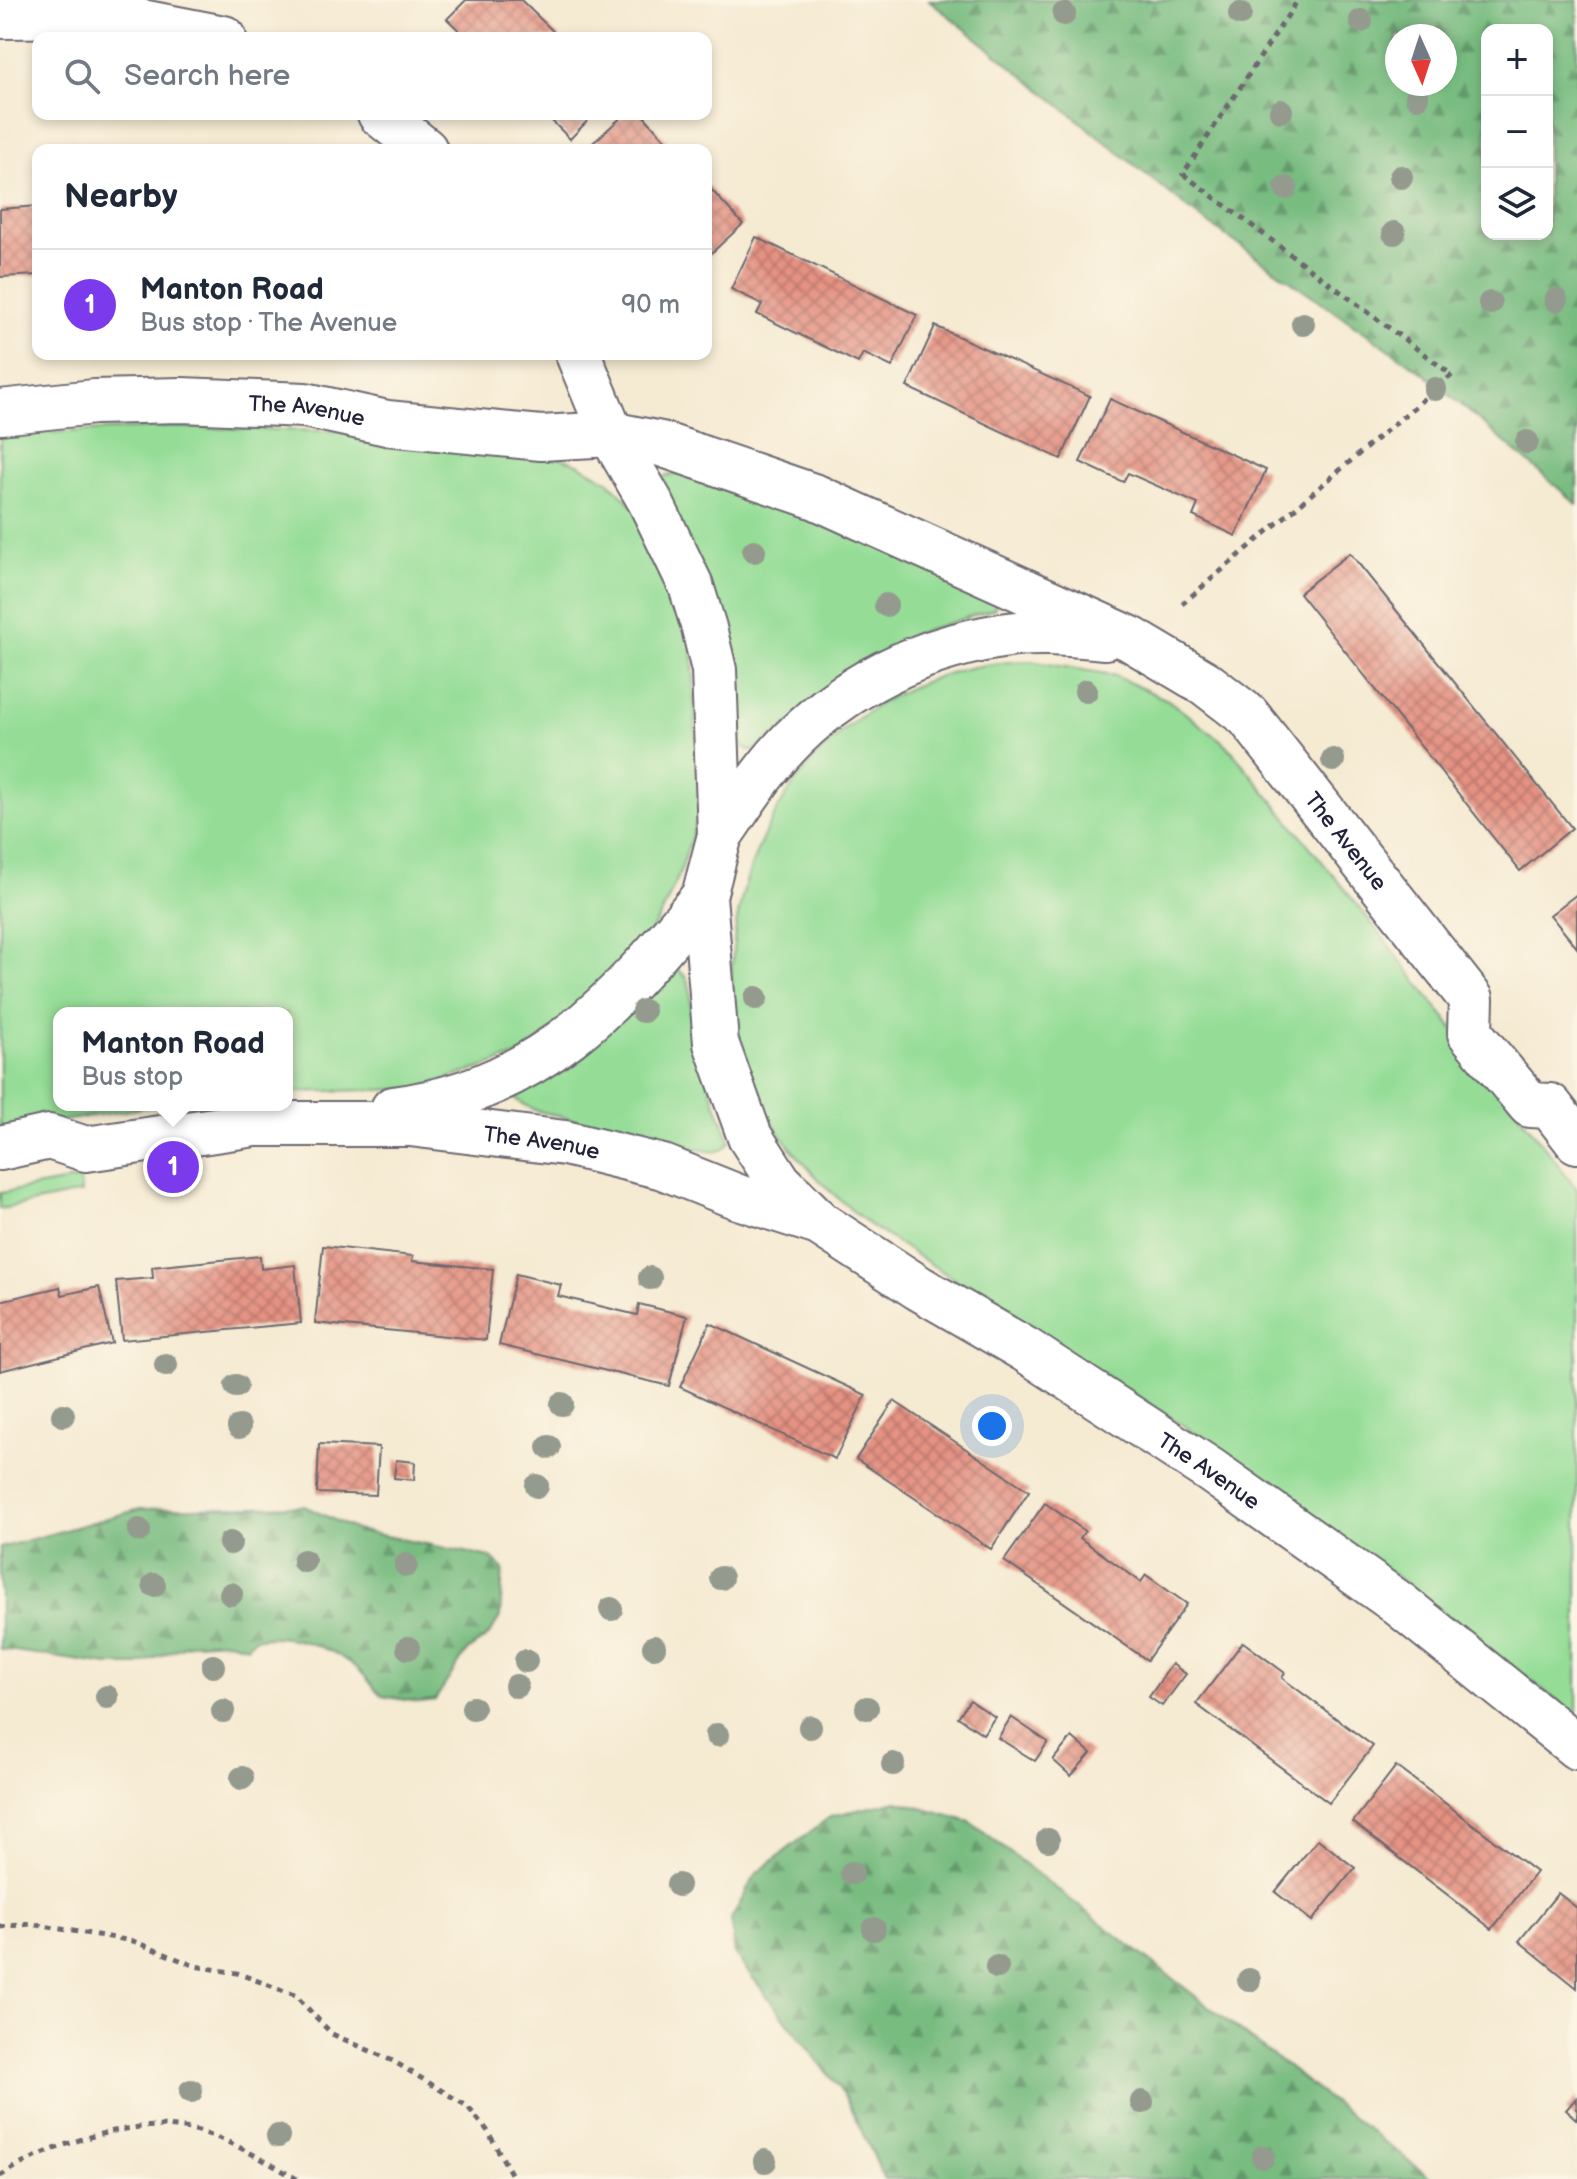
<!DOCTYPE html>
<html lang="en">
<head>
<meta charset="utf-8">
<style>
	body { margin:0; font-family:"Balsamiq Sans",sans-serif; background:#f2f2f3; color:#1f2937 }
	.controls { position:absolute; right:24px; top:24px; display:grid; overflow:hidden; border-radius:16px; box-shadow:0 4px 12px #0003 }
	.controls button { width:72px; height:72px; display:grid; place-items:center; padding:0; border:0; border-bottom:2px solid #e0e1e3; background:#fff; color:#1f2937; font:40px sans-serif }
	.compass { position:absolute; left:1385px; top:24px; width:72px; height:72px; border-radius:50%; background:#fff; box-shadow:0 4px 12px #0003; rotate:177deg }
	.you { position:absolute; left:992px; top:1426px; width:28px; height:28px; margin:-20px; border:6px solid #fff; border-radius:50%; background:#1a73e8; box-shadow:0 0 0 12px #1a73e833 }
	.badge { display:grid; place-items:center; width:52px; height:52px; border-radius:50%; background:#7c3aed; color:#fff; font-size:26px; font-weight:700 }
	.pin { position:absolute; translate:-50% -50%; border:4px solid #fff; box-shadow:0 2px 8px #0006 }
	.popup { position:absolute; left:53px; top:1007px; width:240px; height:104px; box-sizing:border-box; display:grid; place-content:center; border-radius:16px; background:#fff; filter:drop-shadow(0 2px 6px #0005); font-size:26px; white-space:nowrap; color:#747a83 }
	.popup b { font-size:30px; color:#1f2937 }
	.popup::after { content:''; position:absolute; left:50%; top:100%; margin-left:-16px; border:16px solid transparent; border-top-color:#fff }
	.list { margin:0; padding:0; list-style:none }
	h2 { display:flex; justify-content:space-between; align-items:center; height:104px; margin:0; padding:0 32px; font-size:34px }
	h2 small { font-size:26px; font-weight:400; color:#747a83 }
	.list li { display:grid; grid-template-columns:52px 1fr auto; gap:24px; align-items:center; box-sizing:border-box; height:112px; padding:0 32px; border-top:2px solid #e0e1e3 }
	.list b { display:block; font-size:30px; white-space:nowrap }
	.list p { margin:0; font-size:26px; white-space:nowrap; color:#747a83 }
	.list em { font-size:26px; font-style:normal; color:#747a83 }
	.icon { flex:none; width:44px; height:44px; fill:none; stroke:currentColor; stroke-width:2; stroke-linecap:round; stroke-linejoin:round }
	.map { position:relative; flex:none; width:1577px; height:2179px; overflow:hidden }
	.search { position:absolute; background:#fff; box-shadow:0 4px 12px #0003; left:32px; top:32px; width:680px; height:88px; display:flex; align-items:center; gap:20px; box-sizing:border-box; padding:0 28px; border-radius:16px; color:#747a83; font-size:30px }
	.panel { position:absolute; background:#fff; box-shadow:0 4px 12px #0003; left:32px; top:144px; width:680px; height:216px; border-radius:16px }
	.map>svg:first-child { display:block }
</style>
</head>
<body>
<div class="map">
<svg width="1577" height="2179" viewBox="0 0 1577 2179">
	<defs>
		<pattern id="forest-firs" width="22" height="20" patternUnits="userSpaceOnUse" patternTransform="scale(2)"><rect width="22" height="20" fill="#78bc80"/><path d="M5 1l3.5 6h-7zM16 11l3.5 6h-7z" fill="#62986a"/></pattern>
		<pattern id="building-cross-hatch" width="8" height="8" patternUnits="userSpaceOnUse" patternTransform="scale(2)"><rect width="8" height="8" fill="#e59282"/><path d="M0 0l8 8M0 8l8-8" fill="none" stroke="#b9776c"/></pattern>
	</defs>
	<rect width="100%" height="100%" fill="#fcf5e5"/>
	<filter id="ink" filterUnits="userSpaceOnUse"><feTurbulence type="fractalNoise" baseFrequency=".0125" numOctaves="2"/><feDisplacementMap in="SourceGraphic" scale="16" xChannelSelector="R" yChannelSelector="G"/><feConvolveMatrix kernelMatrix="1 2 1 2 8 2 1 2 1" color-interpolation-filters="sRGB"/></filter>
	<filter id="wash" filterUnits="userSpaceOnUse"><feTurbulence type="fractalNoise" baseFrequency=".006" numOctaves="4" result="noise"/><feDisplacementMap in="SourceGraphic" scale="32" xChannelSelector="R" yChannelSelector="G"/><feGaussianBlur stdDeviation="1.8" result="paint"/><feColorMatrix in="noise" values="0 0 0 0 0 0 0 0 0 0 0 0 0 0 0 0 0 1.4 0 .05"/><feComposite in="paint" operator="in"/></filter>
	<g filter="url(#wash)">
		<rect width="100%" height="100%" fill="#f5ead2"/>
		<g fill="#95dd97" stroke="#5c8069" stroke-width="2">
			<polygon points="173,427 360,432 562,458 578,464 608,481 634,507 692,637 699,812 681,870 662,913 640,948 526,1053 417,1089 287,1092 287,1013 59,1013 59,1105 159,1105 0,1131 0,435"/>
			<polygon points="678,474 857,533 997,601 994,609 915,634 889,648 754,751 746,749 740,742 662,481 664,476"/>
			<path d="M1030,661L1113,675L1168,700L1227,745L1360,908L1577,1189V1716L1397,1577L1225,1452L871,1226C827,1192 778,1141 753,1090C735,1052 731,1007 732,966C740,800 860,664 1030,661Z"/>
			<path d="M673,967C698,980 688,997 692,1021C700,1067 714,1098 730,1141C723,1155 711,1152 698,1149L534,1110L515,1099L519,1091L664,968Z"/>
			<polygon points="80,1179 81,1193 0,1209 0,1193"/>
		</g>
		<g fill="url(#forest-firs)" stroke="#4d6f5e" stroke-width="2" fill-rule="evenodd">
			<path d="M929,0H1577V504L1426,375L1199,217ZM1487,30H1547V234H1487ZM1397,36H1445V84H1397Z"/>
			<path d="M304,1506L356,1530L490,1557L503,1569L500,1617L488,1636L466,1652L435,1700L419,1702L382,1696C374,1689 368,1680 361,1672C338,1649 286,1631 254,1639L247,1646L227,1641L192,1643L138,1665H108L0,1649V1548L140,1509Z"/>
			<polygon points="897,1801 970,1822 1432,2179 885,2179 843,2093 735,1955 731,1919 757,1873 831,1816"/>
		</g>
		<g id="blocks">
			<g fill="url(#building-cross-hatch)">
				<polygon points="466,0 521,0 560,38 467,38 447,19"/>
				<polygon points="545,114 594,114 570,139"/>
				<polygon points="625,114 642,114 675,150 585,150"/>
				<polygon points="706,184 743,224 706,258"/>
				<polygon points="38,206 38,275 0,277 0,209"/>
				<polygon points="756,237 917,315 892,367 863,353 858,363 757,314 762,304 731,289"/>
				<polygon points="935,326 1090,396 1061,459 907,387"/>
				<polygon points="1110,399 1266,470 1236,536 1193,516 1198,504 1128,473 1123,482 1080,462"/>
				<polygon points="1350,553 1572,828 1520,871 1299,593"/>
				<polygon points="1577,894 1577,948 1550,915"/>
				<polygon points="323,1246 413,1256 412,1261 493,1269 486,1340 315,1323"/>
				<polygon points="260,1256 261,1269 295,1265 301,1323 122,1340 116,1281 153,1278 152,1267"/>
				<polygon points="516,1274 561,1285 558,1296 637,1315 639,1304 687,1316 669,1386 499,1345"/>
				<polygon points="60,1287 62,1295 99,1287 112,1343 0,1371 0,1301"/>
				<polygon points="710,1323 866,1395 835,1459 680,1387"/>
				<polygon points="894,1401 1029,1491 991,1549 856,1459"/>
				<polygon points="319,1444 379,1447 376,1495 317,1493"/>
				<polygon points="396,1460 415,1462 414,1480 394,1478"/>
				<polygon points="1045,1503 1085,1531 1080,1538 1141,1582 1146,1575 1187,1604 1147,1660 1004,1561"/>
				<polygon points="1243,1642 1285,1673 1282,1678 1373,1746 1329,1803 1196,1704"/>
				<polygon points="1172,1664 1186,1674 1162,1706 1149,1697"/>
				<polygon points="970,1700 995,1717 983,1734 958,1717"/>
				<polygon points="1011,1717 1048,1742 1035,1761 998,1738"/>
				<polygon points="1072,1737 1091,1753 1071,1776 1053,1760"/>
				<polygon points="1396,1766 1536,1872 1492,1929 1353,1822"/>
				<polygon points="1318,1839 1355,1868 1312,1921 1275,1892"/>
				<polygon points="1558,1893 1577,1908 1577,1988 1519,1941"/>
				<polygon points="1577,2097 1577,2120 1566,2110"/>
			</g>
		</g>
	</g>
	<g filter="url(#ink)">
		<use href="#blocks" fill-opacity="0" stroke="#6c6870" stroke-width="2"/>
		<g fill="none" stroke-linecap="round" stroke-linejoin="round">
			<g stroke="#6c6870" stroke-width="48">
				<g id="minor">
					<polyline points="0,16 106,15 224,38"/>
					<polyline points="380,114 425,150"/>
					<polyline points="578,354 611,434 650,501 691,586 704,628 714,670 720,835 704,896 716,1043 750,1137 779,1182 815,1218"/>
					<path id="s1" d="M0,412L94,402L181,400L305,405L387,423L541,438L611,434L661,444L816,497L1131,639L1205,683L1248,716L1471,999L1470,1033L1530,1105L1550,1106L1577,1141"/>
					<path d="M720,835C735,814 749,791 766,770C823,696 909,650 1001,636C1035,630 1071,634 1105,637"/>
					<path d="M393,1109C536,1092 618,1002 704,896"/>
					<path id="s2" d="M0,1148L49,1137L86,1149L255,1124H410L565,1143L663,1167L738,1197L819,1223L919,1288L1026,1350L1210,1470L1398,1603L1577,1747"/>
				</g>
			</g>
			<g stroke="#6c6870" stroke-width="5" stroke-dasharray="6 6" stroke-linecap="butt">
				<polyline points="1182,604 1452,375 1183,174 1298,0"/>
				<polyline points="0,1927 31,1924 133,1941 195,1966 237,1973 295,1995 332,2034 393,2061 467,2106 487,2130 514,2179"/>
				<path d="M0,2176C50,2145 131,2117 190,2129C224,2136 267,2162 297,2179"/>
			</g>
			<use href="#minor" stroke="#fff" stroke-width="44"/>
		</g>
		<g fill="#949b8e">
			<circle cx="1064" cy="14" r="12"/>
			<circle cx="1240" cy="14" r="12"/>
			<circle cx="1361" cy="21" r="12"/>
			<circle cx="1417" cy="97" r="12"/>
			<circle cx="1281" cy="111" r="12"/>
			<circle cx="1401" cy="177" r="12"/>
			<circle cx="1286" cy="188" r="12"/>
			<circle cx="1394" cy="233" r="12"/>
			<circle cx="1556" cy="300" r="12"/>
			<circle cx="1490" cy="303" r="12"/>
			<circle cx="1303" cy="324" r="12"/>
			<circle cx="1435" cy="389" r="12"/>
			<circle cx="1527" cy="442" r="12"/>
			<circle cx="754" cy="551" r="12"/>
			<circle cx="886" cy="605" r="12"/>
			<circle cx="1086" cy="691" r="12"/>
			<circle cx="1333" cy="760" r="12"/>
			<circle cx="756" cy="998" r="12"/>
			<circle cx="643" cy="1011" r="12"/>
			<circle cx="650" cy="1278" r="12"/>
			<circle cx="166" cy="1365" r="12"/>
			<circle cx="236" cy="1386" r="12"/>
			<circle cx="562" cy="1404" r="12"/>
			<circle cx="63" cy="1415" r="12"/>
			<circle cx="239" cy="1427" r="12"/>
			<circle cx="549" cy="1447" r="12"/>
			<circle cx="537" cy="1486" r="12"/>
			<circle cx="139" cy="1530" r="12"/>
			<circle cx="230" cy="1543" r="12"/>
			<circle cx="304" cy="1561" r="12"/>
			<circle cx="406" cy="1565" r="12"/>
			<circle cx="721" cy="1578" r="12"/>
			<circle cx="154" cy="1585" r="12"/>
			<circle cx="231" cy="1594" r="12"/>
			<circle cx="611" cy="1609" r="12"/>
			<circle cx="654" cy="1647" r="12"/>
			<circle cx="408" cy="1648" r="12"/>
			<circle cx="526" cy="1661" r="12"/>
			<circle cx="213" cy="1666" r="12"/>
			<circle cx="516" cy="1686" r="12"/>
			<circle cx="107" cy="1697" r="12"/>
			<circle cx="473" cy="1708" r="12"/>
			<circle cx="867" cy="1708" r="12"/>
			<circle cx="223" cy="1711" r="12"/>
			<circle cx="810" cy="1727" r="12"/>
			<circle cx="717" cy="1735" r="12"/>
			<circle cx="893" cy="1764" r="12"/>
			<circle cx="242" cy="1778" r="12"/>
			<circle cx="1048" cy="1840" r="12"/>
			<circle cx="852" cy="1873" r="12"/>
			<circle cx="678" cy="1885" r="12"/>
			<circle cx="874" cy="1929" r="12"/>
			<circle cx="997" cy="1967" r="12"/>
			<circle cx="1249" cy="1980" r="12"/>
			<circle cx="191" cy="2091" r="12"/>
			<circle cx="1142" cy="2102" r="12"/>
			<circle cx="278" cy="2136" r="12"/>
			<circle cx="1263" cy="2157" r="12"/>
			<circle cx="765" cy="2161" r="12"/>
		</g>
	</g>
	<g text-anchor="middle" stroke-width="6" stroke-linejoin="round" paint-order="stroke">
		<g font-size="22" fill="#22223b" stroke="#fcf5e5">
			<text dy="8" stroke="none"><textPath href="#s1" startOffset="308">The Avenue</textPath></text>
			<text dy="8" stroke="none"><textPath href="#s1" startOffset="1474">The Avenue</textPath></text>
			<text dy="8" stroke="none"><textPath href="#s2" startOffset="548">The Avenue</textPath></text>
			<text dy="8" stroke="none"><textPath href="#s2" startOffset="1300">The Avenue</textPath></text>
		</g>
	</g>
</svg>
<div class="controls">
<button>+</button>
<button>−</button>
<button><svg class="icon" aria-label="layers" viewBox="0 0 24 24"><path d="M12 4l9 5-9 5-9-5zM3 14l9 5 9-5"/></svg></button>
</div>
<svg class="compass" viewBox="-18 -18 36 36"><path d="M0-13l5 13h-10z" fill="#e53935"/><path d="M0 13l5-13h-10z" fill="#747a83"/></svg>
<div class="you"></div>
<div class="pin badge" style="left:173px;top:1167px">1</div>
<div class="popup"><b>Manton Road</b>Bus stop</div>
<div class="search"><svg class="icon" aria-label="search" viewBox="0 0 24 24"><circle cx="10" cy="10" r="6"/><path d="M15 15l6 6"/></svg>Search here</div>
<section class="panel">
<h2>Nearby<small></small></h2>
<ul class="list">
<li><span class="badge">1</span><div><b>Manton Road</b><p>Bus stop · The Avenue</p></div><em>90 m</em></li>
</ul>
</section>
</div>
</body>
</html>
